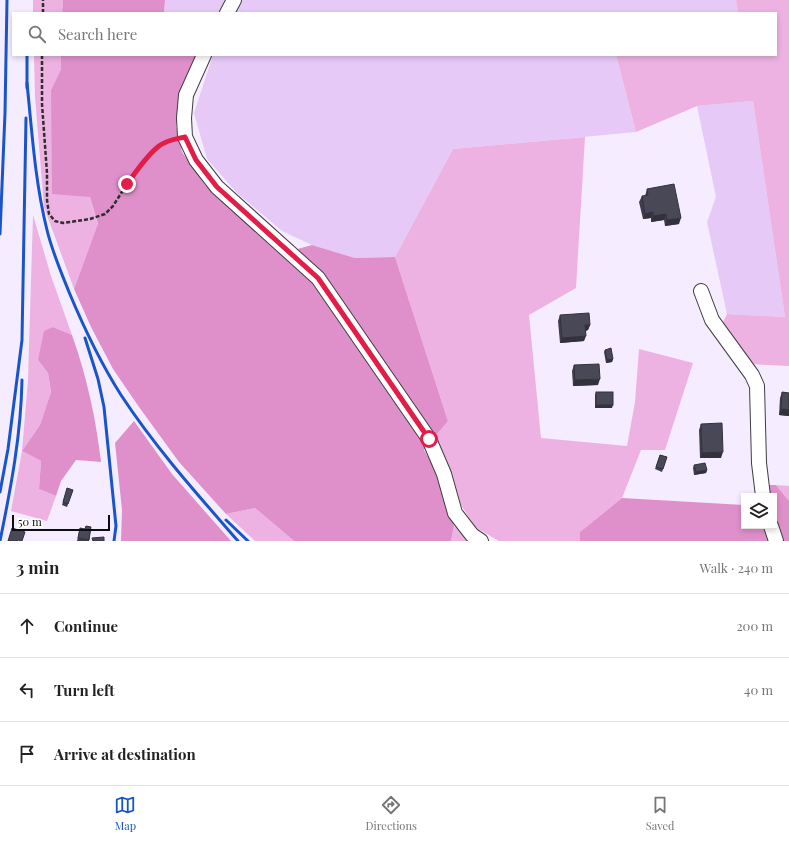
<!DOCTYPE html>
<html lang="en">
<head>
<meta charset="utf-8">
<style>
	body { margin:0; font-family:"Playfair Display",serif; background:#f6f6f6; color:#222 }
	.controls { position:absolute; right:12px; bottom:12px; display:grid; overflow:hidden; border-radius:0px; box-shadow:0 2px 6px #0003 }
	.controls button { width:36px; height:36px; display:grid; place-items:center; padding:0; border:0; border-bottom:1px solid #e0e0e0; background:#fff; color:#222; font:20px sans-serif }
	.scale { position:absolute; left:12px; bottom:10px; width:98px; box-sizing:border-box; padding-left:4px; border:2px solid #0c0c0c; border-top:0; font-size:11px; line-height:14px; white-space:nowrap; color:#0c0c0c; -webkit-text-stroke:3px #fff; paint-order:stroke }
	.stop { position:absolute; width:12px; height:12px; margin:-9px; border:3px solid #e11d48; border-radius:50%; background:#fff }
	.stop.end { background:#e11d48; border-color:#fff; box-shadow:0 1px 4px #0008 }
	.list { margin:0; padding:0; list-style:none }
	h2 { display:flex; justify-content:space-between; align-items:center; height:52px; margin:0; padding:0 16px; font-size:17px }
	h2 small { font-size:13px; font-weight:400; color:#767676 }
	.list li { display:grid; grid-template-columns:26px 1fr auto; gap:12px; align-items:center; box-sizing:border-box; height:64px; padding:0 16px; border-top:1px solid #e0e0e0 }
	.list b { display:block; font-size:15px; white-space:nowrap }
	.list em { font-size:13px; font-style:normal; color:#767676 }
	.icon { flex:none; width:22px; height:22px; fill:none; stroke:currentColor; stroke-width:2; stroke-linecap:round; stroke-linejoin:round }
	.map { position:relative; flex:none; width:789px; height:541px; overflow:hidden }
	.search { position:absolute; background:#fff; box-shadow:0 2px 6px #0003; left:12px; right:12px; top:12px; height:44px; display:flex; align-items:center; gap:10px; box-sizing:border-box; padding:0 14px; border-radius:0px; color:#767676; font-size:15px }
	.sheet { height:244px; background:#fff }
	nav { display:flex; justify-content:space-around; align-items:center; box-sizing:border-box; height:56px; border-top:1px solid #e0e0e0; background:#fff; font-size:11px; color:#767676 }
	nav a { display:grid; justify-items:center; gap:2px }
	nav .on { color:#1955c8 }
	.map>svg:first-child { display:block }
</style>
</head>
<body>
<div class="map">
<svg width="789" height="541" viewBox="0 0 789 541">
	<rect width="100%" height="100%" fill="#f5ecff"/>
	<g fill="#e6c9f7">
		<polygon points="165,0 736,0 738,13 164,13"/>
		<polygon points="199,55 616,55 636,132 453,149 395,257 355,258 312,245 282,231 237,193 207,159 194,113 212,58"/>
		<polygon points="753,101 785,317 727,314 707,222 716,197 697,106"/>
	</g>
	<g fill="#edb2e2">
		<polygon points="33,0 63,0 62,13 33,13"/>
		<polygon points="736,0 789,0 789,366 748,364 720,328 727,314 785,317 753,101 697,106 636,132 616,55 776,55 776,13 738,13"/>
		<polygon points="34,55 61,55 61,69 51,90 90,197 98,225 74,289 44,207 35,97"/>
		<polygon points="585,137 576,288 529,315 541,438 627,446 635,402 639,349 693,363 665,450 641,450 622,498 580,532 580,541 499,541 475,527 461,505 442,454 434,438 448,421 395,257 453,149"/>
		<polygon points="33,215 51,276 72,335 53,327 38,360 48,373 51,392 40,425 22,451 41,461 39,489 56,496 47,521 11,511 22,451 28,380"/>
		<polygon points="776,485 789,486 789,501"/>
		<polygon points="255,508 294,541 255,541 226,514"/>
		<polygon points="454,526 472,541 451,541"/>
	</g>
	<g fill="#df90cb">
		<polygon points="63,0 165,0 164,13 62,13"/>
		<polygon points="61,55 198,55 180,102 176,126 182,152 205,185 283,253 312,245 355,258 395,257 448,421 424,450 436,470 454,526 451,541 294,541 255,508 226,514 179,462 139,407 113,369 91,327 74,289 98,224 90,197 52,194 51,90 61,69"/>
		<path d="M53,327L72,335C87,377 96,419 101,462L76,460L61,481L56,496L39,489L41,461L22,451L40,425L51,392L48,373L38,360L44,331Z"/>
		<polygon points="134,421 172,474 231,541 121,541 122,510 115,443"/>
		<polygon points="755,485 776,485 789,501 789,541 580,541 580,532 622,498 744,505 744,526 774,526 774,496 756,496"/>
	</g>
	<g fill="none" stroke-linecap="round" stroke-linejoin="round">
		<g stroke="#3f3f3f" stroke-width="16">
			<g id="minor">
				<polyline points="227,13 234,0"/>
				<polyline points="204,55 186,95 184,118 185,137 196,160 217,187 318,278 429,439 444,474 455,513 472,535 481,541"/>
				<polyline points="701,291 712,320 752,375 757,386 759,463 763,496"/>
				<polyline points="771,526 776,541"/>
			</g>
		</g>
		<g stroke="#2e2e2e" stroke-width="2.5" stroke-dasharray="4 2" stroke-linecap="butt">
			<polyline points="43,13 43,0"/>
			<polyline points="42,55 42,104 47,173 47,200 49,214 55,221 63,223 90,219 105,214 113,206 127,184 142,164 159,146 173,140"/>
		</g>
		<use href="#minor" stroke="#fff" stroke-width="14"/>
		<g stroke="#1955c8" stroke-width="3">
			<polyline points="27,55 27,88"/>
			<path d="M27,83C32,132 35,182 47,230C52,251 61,272 69,292C84,328 100,362 121,395C155,447 197,494 238,541"/>
			<polyline points="0,234 5,113 7,0"/>
			<polyline points="85,338 98,379 104,407 116,526 114,541"/>
			<polyline points="0,492 8,449 22,340 26,118"/>
			<polyline points="226,520 248,541"/>
			<path d="M0,541C11,487 21,435 22,380"/>
		</g>
	</g>
	<g fill="#3f3e4a">
		<polygon points="647,189 679,224 665,226 664,220 651,222 651,218 643,219 639,202 642,196 645,196"/>
		<polygon points="560,315 590,325 588,330 586,331 584,341 560,343 558,321"/>
		<polygon points="605,350 613,359 612,362 606,363 604,352"/>
		<polygon points="574,365 598,385 573,386 572,371"/>
		<polygon points="596,392 612,408 595,408 595,395"/>
		<polygon points="782,392 789,393 789,416 779,415 780,398"/>
		<polygon points="701,424 721,458 700,458 699,430"/>
		<polygon points="660,455 667,457 662,472 655,469"/>
		<polygon points="694,465 707,470 706,473 694,475 693,468"/>
		<polygon points="67,488 73,490 67,507 62,505"/>
		<polygon points="86,526 91,527 89,541 77,541 80,528 85,529"/>
	</g>
	<g fill="#33323c">
		<polygon points="653,212 651,218 643,219 645,214"/>
		<polygon points="666,214 664,220 651,222 653,216"/>
		<polygon points="681,218 679,224 665,226 667,220"/>
		<polygon points="585,325 590,325 588,330 583,331"/>
		<polygon points="586,336 584,341 560,343 562,338"/>
		<polygon points="613,359 612,362 606,363 607,360"/>
		<polygon points="600,379 598,385 573,386 575,380"/>
		<polygon points="596,405 613,405 612,408 595,408"/>
		<polygon points="781,409 789,410 789,416 779,415"/>
		<polygon points="723,452 721,458 700,458 702,453"/>
		<polygon points="707,470 706,473 694,475 696,472"/>
	</g>
	<g fill="#494856" stroke="#33323c">
		<polygon points="674,184 681,218 667,220 666,214 653,216 653,212 645,214 642,196 648,195 647,189"/>
		<polygon points="589,313 590,325 585,325 586,336 562,338 560,315"/>
		<polygon points="611,348 613,359 607,360 605,350"/>
		<polygon points="599,364 600,379 575,380 574,365"/>
		<rect x="596" y="392" width="17" height="13"/>
		<polygon points="782,392 789,393 789,410 781,409"/>
		<polygon points="722,423 723,452 702,453 701,424"/>
		<polygon points="660,455 667,457 663,469 656,467"/>
		<polygon points="705,463 707,470 696,472 694,465"/>
		<polygon points="67,488 73,490 68,504 63,502"/>
		<polygon points="86,526 91,527 89,540 78,538 80,528 85,529"/>
		<polygon points="12,528 25,532 22,541 18,540 17,541 8,541"/>
		<polygon points="104,537 104,541 93,541 92,538"/>
	</g>
	<g fill="none" stroke-linecap="round" stroke-linejoin="round">
		<path stroke="#e11d48" stroke-width="5" d="M127,184C136,172 146,156 159,146C167,140 176,139 185,137L196,160L217,187L318,278L429,439"/>
	</g>
</svg>
<div class="controls">
<button><svg class="icon" aria-label="layers" viewBox="0 0 24 24"><path d="M12 4l9 5-9 5-9-5zM3 14l9 5 9-5"/></svg></button>
</div>
<div class="scale">50 m</div>
<div class="stop" style="left:429px;top:439px"></div>
<div class="stop end" style="left:127px;top:184px"></div>
<div class="search"><svg class="icon" aria-label="search" viewBox="0 0 24 24"><circle cx="10" cy="10" r="6"/><path d="M15 15l6 6"/></svg>Search here</div>
</div>
<section class="sheet">
<h2>3 min<small>Walk · 240 m</small></h2>
<ul class="list">
<li><svg class="icon" aria-label="ahead" viewBox="0 0 24 24"><path d="M12 20V5M6 11l6-6 6 6"/></svg><div><b>Continue</b></div><em>200 m</em></li>
<li><svg class="icon" aria-label="left" viewBox="0 0 24 24"><path d="M17 20v-9H6M10 6l-5 5 5 5"/></svg><div><b>Turn left</b></div><em>40 m</em></li>
<li><svg class="icon" aria-label="arrive" viewBox="0 0 24 24"><path d="M6 21V4h12l-3 4 3 4H6"/></svg><div><b>Arrive at destination</b></div></li>
</ul>
</section>
<nav>
<a class="on"><svg class="icon" aria-label="map" viewBox="0 0 24 24"><path d="M3 6l6-2 6 2 6-2v14l-6 2-6-2-6 2zM9 4v14M15 6v14"/></svg>Map</a>
<a><svg class="icon" aria-label="directions" viewBox="0 0 24 24"><path d="M12 3l9 9-9 9-9-9zM9 14v-3h6M13 9l2 2-2 2"/></svg>Directions</a>
<a><svg class="icon" aria-label="saved" viewBox="0 0 24 24"><path d="M7 4h10v16l-5-4-5 4z"/></svg>Saved</a>
</nav>
</body>
</html>
